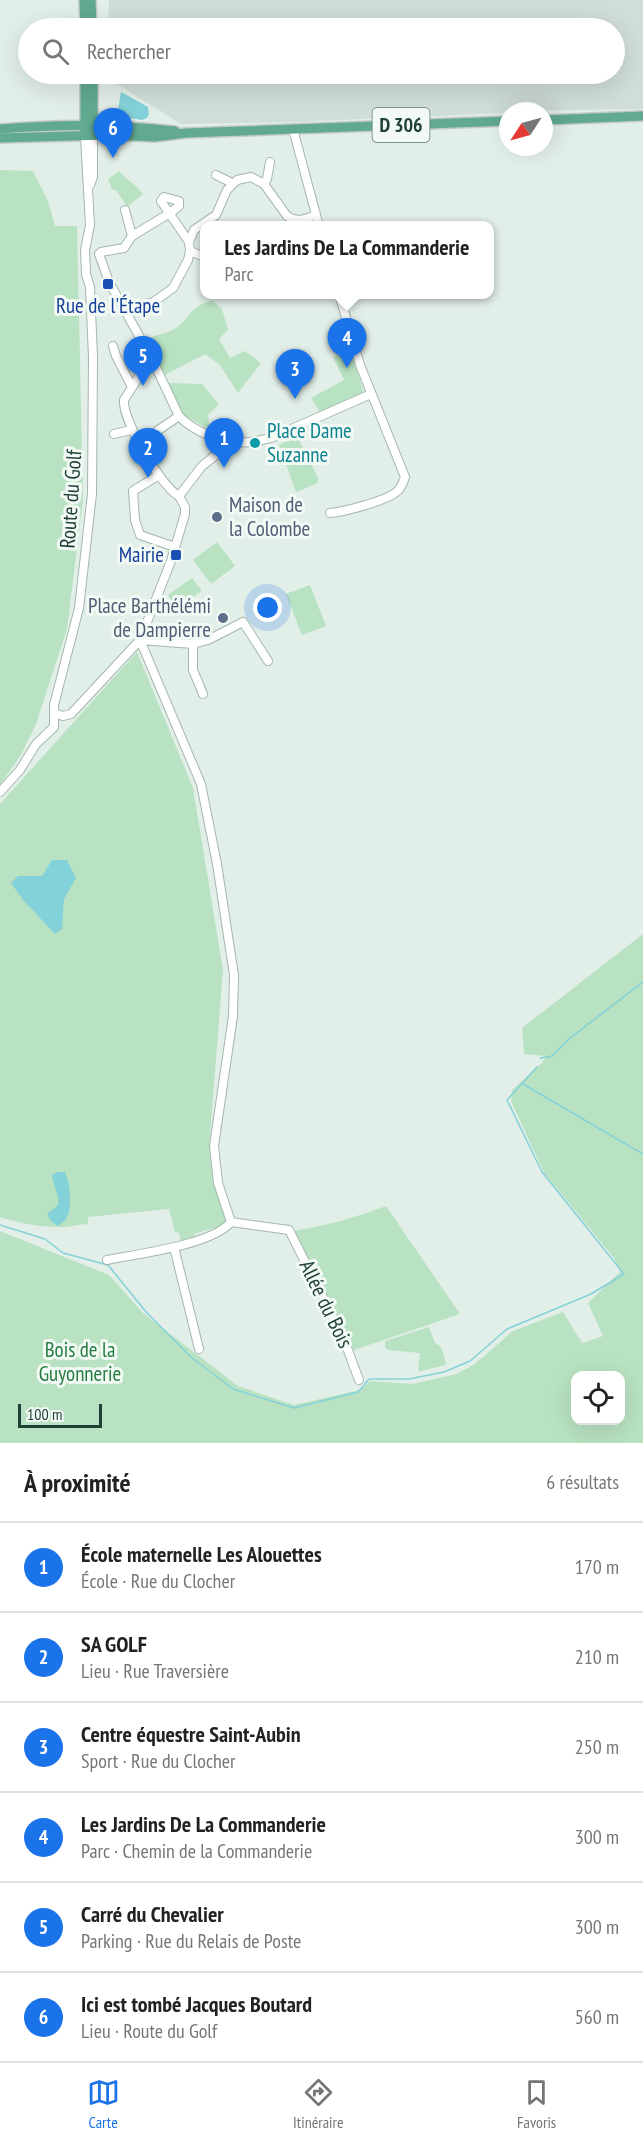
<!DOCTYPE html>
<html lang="fr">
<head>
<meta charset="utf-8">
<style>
	body { margin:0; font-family:"PT Sans Narrow",sans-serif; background:#f6f6f6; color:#222 }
	.controls { position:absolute; right:18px; bottom:18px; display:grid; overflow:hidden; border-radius:12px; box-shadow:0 6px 24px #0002 }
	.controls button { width:54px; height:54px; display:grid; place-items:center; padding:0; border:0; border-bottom:2px solid #e0e0e0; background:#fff; color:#222; font:30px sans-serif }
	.compass { position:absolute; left:499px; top:102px; width:54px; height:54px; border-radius:50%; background:#fff; box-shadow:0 6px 24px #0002; rotate:234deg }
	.scale { position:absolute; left:18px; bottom:15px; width:84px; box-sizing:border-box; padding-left:6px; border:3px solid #204136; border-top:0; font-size:16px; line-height:21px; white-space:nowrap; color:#204136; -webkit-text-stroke:4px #f3faf6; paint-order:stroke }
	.you { position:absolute; left:268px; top:608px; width:21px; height:21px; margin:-15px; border:4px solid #fff; border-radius:50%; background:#1a73e8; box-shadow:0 0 0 9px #1a73e833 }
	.badge { display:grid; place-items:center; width:39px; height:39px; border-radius:50%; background:#1a73e8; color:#fff; font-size:20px; font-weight:700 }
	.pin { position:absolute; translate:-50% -50px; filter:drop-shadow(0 2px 3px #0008) }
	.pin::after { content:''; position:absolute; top:32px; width:21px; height:18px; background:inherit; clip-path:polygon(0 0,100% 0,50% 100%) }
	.popup { position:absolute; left:200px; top:221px; width:294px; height:78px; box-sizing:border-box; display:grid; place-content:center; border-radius:12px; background:#fff; filter:drop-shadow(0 2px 4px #0005); font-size:20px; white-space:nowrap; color:#767676 }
	.popup b { font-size:22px; color:#222 }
	.popup::after { content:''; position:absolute; left:50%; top:100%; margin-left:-12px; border:12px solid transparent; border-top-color:#fff }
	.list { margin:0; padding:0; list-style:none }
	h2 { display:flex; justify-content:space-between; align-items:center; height:78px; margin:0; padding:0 24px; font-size:26px }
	h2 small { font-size:20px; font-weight:400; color:#767676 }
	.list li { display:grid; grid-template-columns:39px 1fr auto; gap:18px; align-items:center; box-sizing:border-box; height:90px; padding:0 24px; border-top:2px solid #e0e0e0 }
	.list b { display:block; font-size:22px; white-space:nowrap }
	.list p { margin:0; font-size:20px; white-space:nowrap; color:#767676 }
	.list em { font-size:20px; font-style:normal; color:#767676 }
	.icon { flex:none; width:33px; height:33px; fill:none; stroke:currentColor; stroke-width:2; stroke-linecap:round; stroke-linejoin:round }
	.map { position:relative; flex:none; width:643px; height:1443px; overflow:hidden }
	.search { position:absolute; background:#fff; box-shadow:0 6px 24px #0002; left:18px; right:18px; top:18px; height:66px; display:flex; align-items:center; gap:15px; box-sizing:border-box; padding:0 21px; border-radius:33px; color:#767676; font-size:22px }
	.sheet { height:618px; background:#fff }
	nav { display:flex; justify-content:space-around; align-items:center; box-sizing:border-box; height:84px; border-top:2px solid #e0e0e0; background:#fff; font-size:16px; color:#767676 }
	nav a { display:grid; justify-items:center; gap:3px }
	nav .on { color:#1a73e8 }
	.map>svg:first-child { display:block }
</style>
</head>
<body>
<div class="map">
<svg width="643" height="1443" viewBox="0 0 643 1443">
	<rect width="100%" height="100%" fill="#e2eee8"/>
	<polygon fill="#d0ded7" points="109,0 643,0 643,109 508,111 508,113 291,122 181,124 104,76 104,74 614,74 614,28 108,28"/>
	<g fill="#b8e2c1" fill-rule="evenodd">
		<polygon points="0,170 33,171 48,201 55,226 77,226 83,499 67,629 36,724 21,755 0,785"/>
		<path d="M119,171C127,181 138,186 143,194L127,207L117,191L112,189L108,179Z"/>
		<path d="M213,301L222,309L228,330L220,338V341L230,358L245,351L261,363L238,393L219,364L205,354L165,375L148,339C155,335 163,334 171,331C188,323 191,303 213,301Z"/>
		<polygon points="350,350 364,392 320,412 311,398 344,380 333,357"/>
		<polygon points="167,383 202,384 219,404 208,415 210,430 184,415"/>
		<polygon points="297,436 318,478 318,483 296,492 279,445"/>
		<polygon points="217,542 235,566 211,584 193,560"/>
		<polygon points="192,578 202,591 177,608 168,595"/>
		<polygon points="310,585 326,626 302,635 286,594"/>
		<path d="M137,652L193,788L223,970L209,1147L214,1186L226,1219L225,1226L215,1231L213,1228L194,1234L195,1238L181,1242L179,1233L175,1232L169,1209L88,1217V1224C78,1224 67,1228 59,1227C39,1227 18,1223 0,1217V804Z"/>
		<path d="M643,934V1443H0V1231L109,1275L144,1314L238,1386L294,1405L360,1390L370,1381L412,1384L457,1374L475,1364L513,1331L563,1312L582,1343L603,1336L588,1303L620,1272L614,1258L544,1173L511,1101L512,1090L542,1063L546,1056L524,1054L522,1028ZM576,1376H620V1420H576Z"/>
		<path d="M386,1206L460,1314L354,1350L292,1231C325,1226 355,1218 386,1206Z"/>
		<polygon points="429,1327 435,1343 441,1347 446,1363 445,1365 418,1372 420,1353 388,1350 385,1347 385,1341"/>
	</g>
	<g fill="#84d2d9">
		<polygon points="121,92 148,107 149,114 147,118 142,120 117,116"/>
		<polygon points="52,860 67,860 76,878 64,899 62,929 55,934 24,901 11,883 18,876 42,876"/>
		<path d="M58,1172H65C70,1183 72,1203 68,1215C66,1220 62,1223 58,1226L51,1221L47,1214L58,1205C60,1195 53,1186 52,1175Z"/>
	</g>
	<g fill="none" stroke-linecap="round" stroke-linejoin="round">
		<g stroke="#84d2d9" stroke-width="1.5">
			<polyline points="540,1058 552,1056 570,1038 643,982"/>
			<polyline points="523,1084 643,1154"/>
			<polyline points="0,1225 45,1239 63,1253 108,1265 147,1313 191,1357 233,1389 294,1408 358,1392 369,1379 409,1379 444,1372 470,1361 507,1329 591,1294 624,1274 542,1172 507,1100 537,1067"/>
		</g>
		<g stroke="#a4b7af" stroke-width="10">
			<g id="minor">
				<polyline points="293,129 319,226"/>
				<polyline points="216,175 232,183"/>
				<polyline points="264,184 267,179 270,162"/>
				<polyline points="90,185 93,177 93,136"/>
				<polyline points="125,210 132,236"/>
				<path d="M189,242L161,201L164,197L179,201V206L170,213L132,236L124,248L101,252L99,254L109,282L152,359L179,416C192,430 213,438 231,443"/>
				<polyline points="190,251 204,257"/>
				<path d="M124,309L129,306L152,303L173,288L188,260L190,251L189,242L194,230L216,215L227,190L237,180L251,177L264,184L287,216C297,223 306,219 316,215"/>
				<polyline points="113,346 116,356 132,387"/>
				<path d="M152,359L147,364L124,400C122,420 162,488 179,496"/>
				<polyline points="157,431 179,416"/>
				<polyline points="114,434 131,430"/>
				<polyline points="159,475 133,491 135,520 140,535 175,547"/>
				<path d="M330,513C344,512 384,501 395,493C401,489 403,483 405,477L360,365L339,294"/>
				<polyline points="140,640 201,784 217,864 234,975 233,1016 214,1146 218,1183 231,1222"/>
				<polyline points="140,640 193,644 208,640 243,622 268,661"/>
				<polyline points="193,644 193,670 203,694"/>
				<polyline points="54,713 63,716 71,714 140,640 171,561 185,514 185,507 179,496 202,466 231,443 252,442 271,438 371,394"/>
				<polyline points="0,792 20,770 36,744 54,727 54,705 79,608 92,494 93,357 90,287 86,274 85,250 90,225 85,136"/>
				<polyline points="231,1222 289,1230 343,1337 359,1380"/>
				<polyline points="174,1247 199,1349"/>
				<path d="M107,1260C137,1254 212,1245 231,1222"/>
			</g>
		</g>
		<g stroke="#c1cac7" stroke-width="12">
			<g id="major">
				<polyline points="84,0 85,28"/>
				<polyline points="91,0 92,28"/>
				<polyline points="85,74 85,131"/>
				<polyline points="93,74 93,131"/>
				<polyline points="544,120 643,116"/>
				<path d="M0,129C58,124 117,124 175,131"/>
				<polyline points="0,138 108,135 155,137 186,133 508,121"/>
			</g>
		</g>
		<use href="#minor" stroke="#fff" stroke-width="8"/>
		<use href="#major" stroke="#61a991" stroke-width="9"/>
	</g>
	<g fill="#1a4fb4" stroke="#f3faf6" stroke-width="2">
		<rect x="102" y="278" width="12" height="12" rx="3"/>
		<rect x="170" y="549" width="12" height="12" rx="3"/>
	</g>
	<circle fill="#0f9aa8" stroke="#f3faf6" stroke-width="2" cx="255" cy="443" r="6"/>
	<g fill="#5c6f8a" stroke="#f3faf6" stroke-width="2">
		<circle cx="217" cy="517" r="6"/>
		<circle cx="223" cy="618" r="6"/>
	</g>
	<g text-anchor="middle" stroke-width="6" stroke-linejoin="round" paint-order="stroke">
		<rect fill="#f3faf6" stroke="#5f7870" stroke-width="1.5" x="372.5" y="108" width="57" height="34" rx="4.5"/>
		<g font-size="20" font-weight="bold" fill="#204136">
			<text x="401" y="132">D 306</text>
		</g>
		<g font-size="21" fill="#164399" stroke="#f3faf6">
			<text x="108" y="313">Rue de l'Étape</text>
			<text x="164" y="562" text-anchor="end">Mairie</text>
		</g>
		<g font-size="21" fill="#0d838f" stroke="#f3faf6" text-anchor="start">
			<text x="267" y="438">Place Dame<tspan x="267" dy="24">Suzanne</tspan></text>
		</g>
		<g font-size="21" fill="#204136" stroke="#f3faf6">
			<text transform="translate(71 499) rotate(-86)" y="7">Route du Golf</text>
			<text transform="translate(326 1304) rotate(64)" y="7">Allée du Bois</text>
		</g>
		<g font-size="21" fill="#4e5e75" stroke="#f3faf6" text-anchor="start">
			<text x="229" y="512">Maison de<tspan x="229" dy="24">la Colombe</tspan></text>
			<text x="211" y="613" text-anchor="end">Place Barthélémi<tspan x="211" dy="24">de Dampierre</tspan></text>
		</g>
		<g font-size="21" fill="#257d41" stroke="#f3faf6">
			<text x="80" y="1357">Bois de la<tspan x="80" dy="24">Guyonnerie</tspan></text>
		</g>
	</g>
</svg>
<div class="controls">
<button><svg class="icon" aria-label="locate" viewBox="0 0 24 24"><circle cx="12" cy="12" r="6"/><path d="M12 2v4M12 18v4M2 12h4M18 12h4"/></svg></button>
</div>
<svg class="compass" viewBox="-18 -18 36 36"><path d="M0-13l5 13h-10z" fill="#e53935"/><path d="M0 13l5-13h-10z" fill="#767676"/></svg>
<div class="scale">100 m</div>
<div class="you"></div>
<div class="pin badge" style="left:224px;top:468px">1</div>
<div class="pin badge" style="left:148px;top:478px">2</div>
<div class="pin badge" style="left:295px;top:399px">3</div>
<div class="pin badge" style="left:347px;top:368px">4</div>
<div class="popup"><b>Les Jardins De La Commanderie</b>Parc</div>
<div class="pin badge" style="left:143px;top:386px">5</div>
<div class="pin badge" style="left:113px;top:158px">6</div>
<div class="search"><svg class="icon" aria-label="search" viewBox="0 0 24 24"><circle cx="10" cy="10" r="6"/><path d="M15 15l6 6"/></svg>Rechercher</div>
</div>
<section class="sheet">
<h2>À proximité<small>6 résultats</small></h2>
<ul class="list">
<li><span class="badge">1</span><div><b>École maternelle Les Alouettes</b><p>École · Rue du Clocher</p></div><em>170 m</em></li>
<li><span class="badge">2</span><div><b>SA GOLF</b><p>Lieu · Rue Traversière</p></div><em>210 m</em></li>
<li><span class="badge">3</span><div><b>Centre équestre Saint-Aubin</b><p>Sport · Rue du Clocher</p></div><em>250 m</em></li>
<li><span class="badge">4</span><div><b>Les Jardins De La Commanderie</b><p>Parc · Chemin de la Commanderie</p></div><em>300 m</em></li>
<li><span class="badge">5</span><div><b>Carré du Chevalier</b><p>Parking · Rue du Relais de Poste</p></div><em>300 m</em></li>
<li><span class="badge">6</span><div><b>Ici est tombé Jacques Boutard</b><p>Lieu · Route du Golf</p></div><em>560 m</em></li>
</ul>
</section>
<nav>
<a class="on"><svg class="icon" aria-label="map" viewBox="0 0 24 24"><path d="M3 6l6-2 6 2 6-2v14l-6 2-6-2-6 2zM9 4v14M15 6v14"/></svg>Carte</a>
<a><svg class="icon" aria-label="directions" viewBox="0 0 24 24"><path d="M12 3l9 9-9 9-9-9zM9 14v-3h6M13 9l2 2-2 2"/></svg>Itinéraire</a>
<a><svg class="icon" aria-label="saved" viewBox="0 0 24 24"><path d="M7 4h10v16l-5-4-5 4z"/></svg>Favoris</a>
</nav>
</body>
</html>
